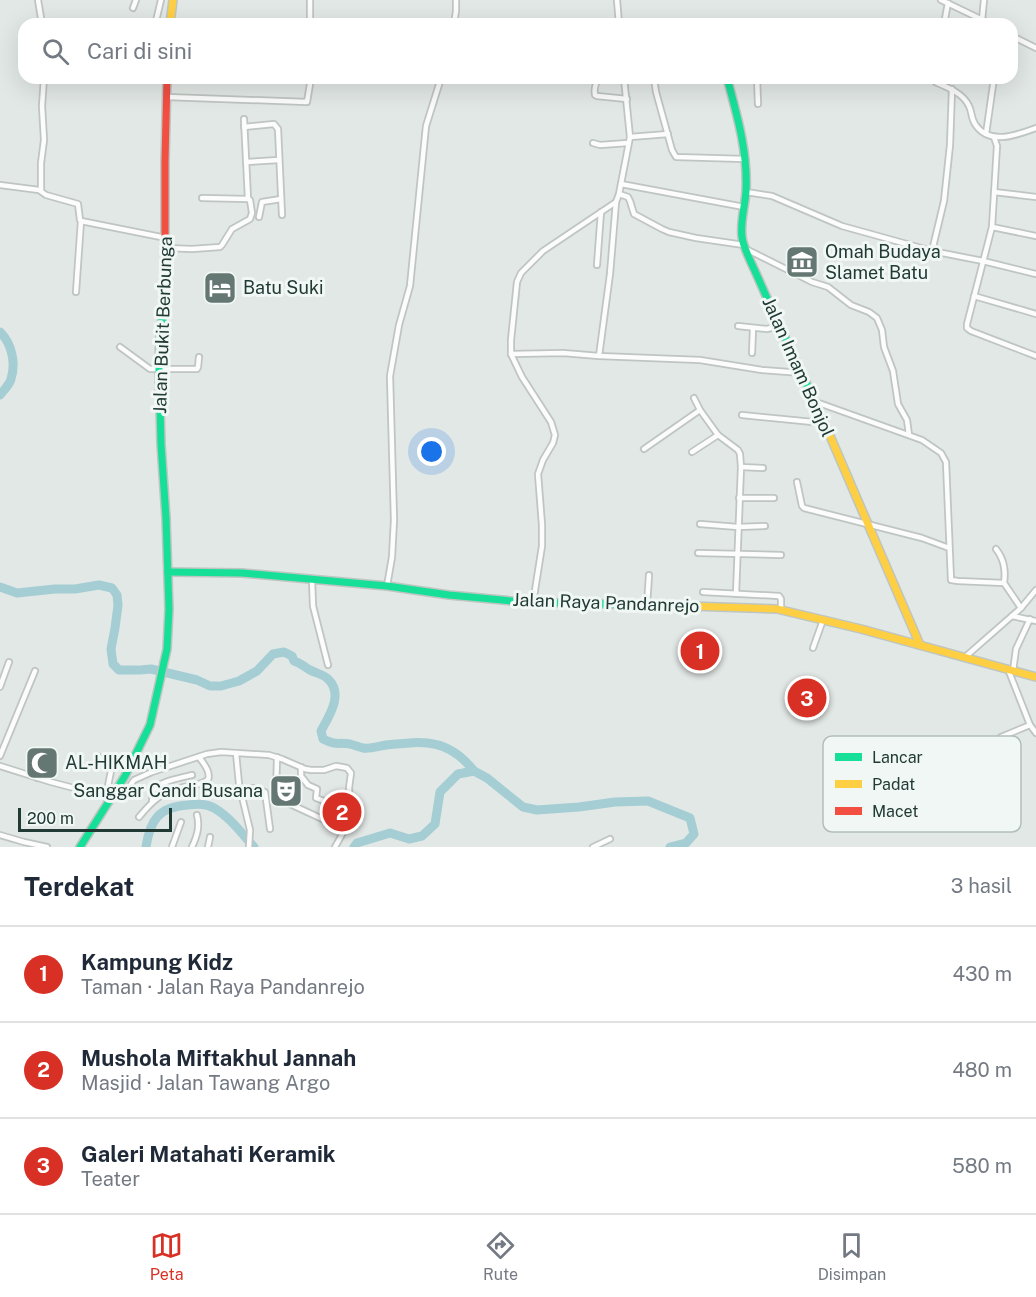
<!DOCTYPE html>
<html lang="id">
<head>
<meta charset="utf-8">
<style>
	body { margin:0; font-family:"Public Sans",sans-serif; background:#f2f2f3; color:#1f2937 }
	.scale { position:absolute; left:18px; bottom:15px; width:154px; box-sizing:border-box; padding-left:6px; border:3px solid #213a34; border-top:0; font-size:16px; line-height:21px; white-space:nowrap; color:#213a34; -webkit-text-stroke:4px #f0f7f4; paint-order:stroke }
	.you { position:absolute; left:432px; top:452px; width:21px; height:21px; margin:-15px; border:4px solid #fff; border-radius:50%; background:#1a73e8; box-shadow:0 0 0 9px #1a73e833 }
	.badge { display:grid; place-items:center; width:39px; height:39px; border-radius:50%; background:#d93025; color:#fff; font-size:20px; font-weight:700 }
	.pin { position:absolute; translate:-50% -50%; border:3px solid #fff; box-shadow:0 2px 6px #0006 }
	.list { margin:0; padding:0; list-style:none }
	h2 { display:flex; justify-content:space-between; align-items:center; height:78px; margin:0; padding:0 24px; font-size:26px }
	h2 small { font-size:20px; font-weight:400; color:#747a83 }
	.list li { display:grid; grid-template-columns:39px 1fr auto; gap:18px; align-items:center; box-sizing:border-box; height:96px; padding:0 24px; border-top:2px solid #e0e1e3 }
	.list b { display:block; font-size:22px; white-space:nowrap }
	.list p { margin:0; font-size:20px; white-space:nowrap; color:#747a83 }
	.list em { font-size:20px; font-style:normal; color:#747a83 }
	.icon { flex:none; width:33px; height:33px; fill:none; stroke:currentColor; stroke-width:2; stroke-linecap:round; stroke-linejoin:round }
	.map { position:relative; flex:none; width:1036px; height:847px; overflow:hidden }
	.search { position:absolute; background:#fff; box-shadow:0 6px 24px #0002; left:18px; right:18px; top:18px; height:66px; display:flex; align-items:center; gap:15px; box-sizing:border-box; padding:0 21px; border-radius:18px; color:#747a83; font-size:22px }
	.sheet { height:366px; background:#fff }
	nav { display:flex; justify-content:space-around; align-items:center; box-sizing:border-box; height:84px; border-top:2px solid #e0e1e3; background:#fff; font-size:16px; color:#747a83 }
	nav a { display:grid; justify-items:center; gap:3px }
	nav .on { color:#d93025 }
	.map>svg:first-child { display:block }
</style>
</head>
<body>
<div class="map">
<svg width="1036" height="847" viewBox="0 0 1036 847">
	<rect width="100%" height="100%" fill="#e2e8e5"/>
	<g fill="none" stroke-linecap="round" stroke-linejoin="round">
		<g stroke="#a4cdd4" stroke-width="9">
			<path d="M0,332C12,344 16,363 11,379C10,384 4,390 0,395"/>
			<path d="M0,587L17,593L55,589H75L99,585L112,588L117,595L118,605L115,628L111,649L113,664L119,670H140L151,669L197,680L210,686H221L239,681L257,671L273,654L284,652L292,656L294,661C303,664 303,666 310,670C315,673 323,674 328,679C344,694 329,716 321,731L323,739C337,746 337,742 350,744C354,745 359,747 363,748C370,749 379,746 386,745C425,741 448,738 474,771"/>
			<path d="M146,847C150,820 159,807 187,805C196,804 205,803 214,808C230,817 242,834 254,847"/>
			<polyline points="354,847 357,843 390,833 409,839 422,836 435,824 440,792 458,774 474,771 487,778 523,807 537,810 579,807 615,802 648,801 690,818 694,834 686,843 670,847"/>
		</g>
		<g stroke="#bfc5c2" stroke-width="8">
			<g id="street">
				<polyline points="38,0 42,24"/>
				<polyline points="310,0 310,24"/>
				<polyline points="617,0 619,24"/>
				<polyline points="941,0 991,24"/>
				<polyline points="133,8 136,0"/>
				<polyline points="982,20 984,0"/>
				<polyline points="381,22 455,22"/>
				<polyline points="619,23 691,23"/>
				<polyline points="154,24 156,21 161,0"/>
				<polyline points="454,24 456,11 456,0"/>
				<polyline points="944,24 948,3"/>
				<polyline points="1012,36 1036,48"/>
				<polyline points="654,78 656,92 672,150 676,157 745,159"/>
				<polyline points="757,78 758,104"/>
				<path d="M935,78V82C947,87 963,93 969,106C972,112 971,118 975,124C989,146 1017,135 1036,128"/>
				<path d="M625,79H599C595,83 594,90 595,95L597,96L627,99"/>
				<polyline points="167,97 307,102 311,78"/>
				<polyline points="244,119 248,199"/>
				<polyline points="244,127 274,124 278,129 282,215"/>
				<polyline points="986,134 994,78"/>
				<polyline points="630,137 668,134"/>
				<polyline points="994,137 997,146 992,227 967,324 967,328 971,331 1036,356"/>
				<polyline points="593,143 600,145 628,143"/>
				<polyline points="246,162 279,160"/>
				<polyline points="621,184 744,207"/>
				<polyline points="0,185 39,190 46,195 78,204 80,220 81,221 76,292"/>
				<polyline points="41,191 41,163 44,140 42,106 44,78"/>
				<polyline points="746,192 772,196 842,226 932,251 983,261 1036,274"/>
				<polyline points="994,192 1036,197"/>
				<polyline points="619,194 628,197 630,201 634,214 662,229 669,232 696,238 744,245"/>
				<polyline points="616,202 610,274 599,356 700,360 762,370 802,373"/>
				<polyline points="259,217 262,202 281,199"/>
				<polyline points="81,221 166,238"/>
				<polyline points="992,227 1036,236"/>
				<polyline points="167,248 192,249 220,247 222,245 232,229 250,219 252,213 250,200 248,199 202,198"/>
				<polyline points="746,249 812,282 828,287 851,305 869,312 877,318 882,330 884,347 893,371 898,404 907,420 909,435"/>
				<polyline points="932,251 944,201 950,145 952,89"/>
				<polyline points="597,265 601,212"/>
				<polyline points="974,296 1036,314"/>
				<polyline points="738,326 767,329 779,326"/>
				<polyline points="120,347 150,369 197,369 198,367 199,357"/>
				<polyline points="752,353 753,329"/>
				<polyline points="511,354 563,353 599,356"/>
				<polyline points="816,402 922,440 941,453 946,462 951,580 958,581 1004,583 1021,608"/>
				<polyline points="700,410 718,435"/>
				<polyline points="742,415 823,423"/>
				<polyline points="644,449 700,410 694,398"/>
				<polyline points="692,452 718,435 738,450 740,454 741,467 736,594"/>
				<polyline points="741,467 763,468"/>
				<polyline points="797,482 802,506 804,508 922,538 949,548"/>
				<polyline points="739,498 774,498"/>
				<polyline points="700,524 738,527 765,526"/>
				<path d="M996,549C1004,559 1006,570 1004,583"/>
				<polyline points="698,553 781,555"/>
				<polyline points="312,580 313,606 328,665"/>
				<polyline points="387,586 392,557 394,520 390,376 399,325 410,286 426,126 441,78"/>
				<polyline points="703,592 779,596 781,599 781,610"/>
				<polyline points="533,603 542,546 542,525 538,474 543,460 553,443 555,435 551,422 522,377 511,354 511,340 517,282 521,273 543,251 616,202 619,194 630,137 624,78"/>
				<polyline points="647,605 649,575"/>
				<polyline points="1012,616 1036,621"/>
				<polyline points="813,648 823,620"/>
				<polyline points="964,658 1021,608 1036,590"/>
				<polyline points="1008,669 1030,725 1036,733"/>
				<polyline points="1013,671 1016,649 1030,619"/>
				<polyline points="0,687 9,662"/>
				<polyline points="1001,737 1030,725"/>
				<polyline points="236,753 239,784 250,830 249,847"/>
				<polyline points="0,756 35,671"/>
				<polyline points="98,756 111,771 106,796"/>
				<polyline points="277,757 276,796 277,798 331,823 344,831"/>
				<polyline points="0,766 51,782 112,798"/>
				<polyline points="301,767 301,776 308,785 317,789 316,798 337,806 350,809"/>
				<polyline points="37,778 41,768"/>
				<polyline points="241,788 254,788 265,792 270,829"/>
				<polyline points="115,793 122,797 134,780 152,772 207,754 221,752 269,755 282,759 305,769 311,770 324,770 336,766 342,767 347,768 351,773 349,788 350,809 344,831 335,847"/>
				<path d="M152,801C152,801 153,792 153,791C156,782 183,777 192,775"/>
				<path d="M139,817C153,800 162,792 184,787C193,786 200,785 208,780C211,772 204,764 199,757"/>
				<polyline points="0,835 24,842 47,847"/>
				<polyline points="172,847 181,822"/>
				<path d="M192,847C197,836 200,827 197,815"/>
				<polyline points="208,847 210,837"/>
				<polyline points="593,847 610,839"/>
			</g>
		</g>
		<g stroke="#bec5c2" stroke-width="10">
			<g id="fast">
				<path d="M727,78C737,115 748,152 746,191C745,207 740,221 742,237C743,248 754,268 759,280C780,328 803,375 824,422"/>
				<polyline points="168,572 242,573 387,586 449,595 522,602 690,606"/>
				<polyline points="80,847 125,776 150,725 167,649 169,609 166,518 161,444 159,369 160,333 165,300"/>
			</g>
		</g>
		<g stroke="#bec5c2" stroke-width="10">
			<g id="slow">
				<polyline points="170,24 173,0"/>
				<polyline points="824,422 920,645"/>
				<polyline points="690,606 777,609 861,629 1036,677"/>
			</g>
		</g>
		<g stroke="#bec5c2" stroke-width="10">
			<polyline id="jam" points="165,300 165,161 167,78"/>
		</g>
		<use href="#street" stroke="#fbfcfb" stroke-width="4.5"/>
		<use href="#fast" stroke="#16e098" stroke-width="7"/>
		<use href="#slow" stroke="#ffcf43" stroke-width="7"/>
		<use href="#jam" stroke="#f24e42" stroke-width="7"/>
	</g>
	<defs>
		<g id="museum-square" transform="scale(1.725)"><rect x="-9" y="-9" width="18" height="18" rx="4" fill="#657772" stroke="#f0f7f4"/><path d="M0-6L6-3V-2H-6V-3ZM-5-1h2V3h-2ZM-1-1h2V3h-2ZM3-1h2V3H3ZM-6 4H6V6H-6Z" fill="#fff"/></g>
		<g id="hotel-square" transform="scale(1.725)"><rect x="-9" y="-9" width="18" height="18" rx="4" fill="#657772" stroke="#f0f7f4"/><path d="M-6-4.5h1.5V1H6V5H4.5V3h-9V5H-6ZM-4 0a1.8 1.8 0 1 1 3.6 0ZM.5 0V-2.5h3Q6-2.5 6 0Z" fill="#fff"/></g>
		<g id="mosque-square" transform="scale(1.725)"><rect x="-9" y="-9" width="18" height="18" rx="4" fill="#657772" stroke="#f0f7f4"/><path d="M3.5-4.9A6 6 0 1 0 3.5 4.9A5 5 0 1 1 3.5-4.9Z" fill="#fff"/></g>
		<g id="theatre-square" transform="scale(1.725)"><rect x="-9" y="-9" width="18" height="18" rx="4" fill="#657772" stroke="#f0f7f4"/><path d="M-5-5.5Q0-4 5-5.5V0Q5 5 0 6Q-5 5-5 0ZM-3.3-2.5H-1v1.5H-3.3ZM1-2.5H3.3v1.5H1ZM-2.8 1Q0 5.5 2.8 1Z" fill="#fff"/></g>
	</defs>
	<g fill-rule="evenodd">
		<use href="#museum-square" x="802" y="262"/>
		<use href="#hotel-square" x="220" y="288"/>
		<use href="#mosque-square" x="42" y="763"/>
		<use href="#theatre-square" x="286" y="791"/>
	</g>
	<g text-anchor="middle" stroke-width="6" stroke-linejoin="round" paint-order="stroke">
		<g font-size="18" fill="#213a34" stroke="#f0f7f4" text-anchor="start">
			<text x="825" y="258">Omah Budaya<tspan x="825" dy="21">Slamet Batu</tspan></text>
			<text x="243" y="294">Batu Suki</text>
			<text x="65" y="769">AL-HIKMAH</text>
			<text x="263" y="797" text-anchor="end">Sanggar Candi Busana</text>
		</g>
		<g font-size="18" fill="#213a34" stroke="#f0f7f4">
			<text transform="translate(163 325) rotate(-88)" y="6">Jalan Bukit Berbunga</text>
			<text transform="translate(798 367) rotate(66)" y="6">Jalan Imam Bonjol</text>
			<text transform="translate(606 603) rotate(2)" y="6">Jalan Raya Pandanrejo</text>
		</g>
	</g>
	<rect x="823" y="736" width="198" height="96" rx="9" fill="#f0f7f4" stroke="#b2beba" stroke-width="1.5"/>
	<rect x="835" y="753" width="27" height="8" fill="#16e098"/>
	<rect x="835" y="780" width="27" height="8" fill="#ffcf43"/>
	<rect x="835" y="807" width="27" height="8" fill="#f24e42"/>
	<g font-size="16" fill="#213a34">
		<text x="872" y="763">Lancar</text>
		<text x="872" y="790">Padat</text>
		<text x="872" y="817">Macet</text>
	</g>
</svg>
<div class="scale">200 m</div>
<div class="you"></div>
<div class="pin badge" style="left:700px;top:651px">1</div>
<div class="pin badge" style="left:342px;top:812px">2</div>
<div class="pin badge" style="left:807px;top:698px">3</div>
<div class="search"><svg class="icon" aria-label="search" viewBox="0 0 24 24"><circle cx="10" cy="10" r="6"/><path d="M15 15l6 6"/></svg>Cari di sini</div>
</div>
<section class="sheet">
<h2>Terdekat<small>3 hasil</small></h2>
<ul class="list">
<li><span class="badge">1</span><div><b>Kampung Kidz</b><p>Taman · Jalan Raya Pandanrejo</p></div><em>430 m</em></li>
<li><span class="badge">2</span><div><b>Mushola Miftakhul Jannah</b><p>Masjid · Jalan Tawang Argo</p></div><em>480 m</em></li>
<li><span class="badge">3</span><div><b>Galeri Matahati Keramik</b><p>Teater</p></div><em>580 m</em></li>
</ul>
</section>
<nav>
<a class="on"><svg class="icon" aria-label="map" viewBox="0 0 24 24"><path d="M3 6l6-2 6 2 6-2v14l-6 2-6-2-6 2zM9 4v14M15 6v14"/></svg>Peta</a>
<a><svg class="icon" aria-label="directions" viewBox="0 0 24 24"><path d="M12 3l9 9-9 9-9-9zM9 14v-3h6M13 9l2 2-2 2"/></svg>Rute</a>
<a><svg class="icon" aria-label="saved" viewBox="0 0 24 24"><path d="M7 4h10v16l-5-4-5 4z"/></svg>Disimpan</a>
</nav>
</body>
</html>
